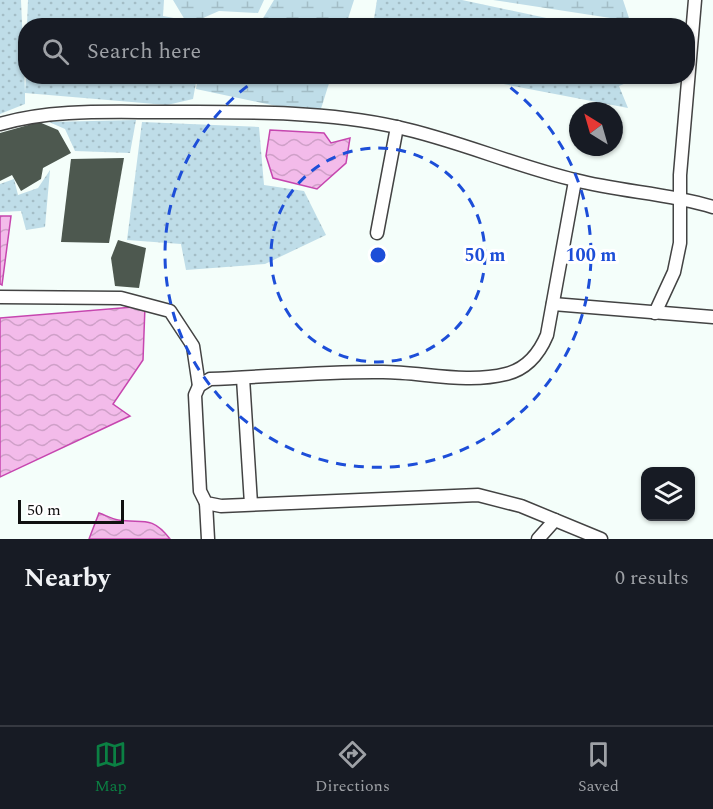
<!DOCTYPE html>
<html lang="en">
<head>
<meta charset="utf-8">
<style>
	body { margin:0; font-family:Spectral,serif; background:#242831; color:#f1f3f6 }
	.controls { position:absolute; right:18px; bottom:18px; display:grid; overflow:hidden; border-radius:12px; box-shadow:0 2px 4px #0004 }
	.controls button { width:54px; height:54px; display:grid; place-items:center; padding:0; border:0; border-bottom:2px solid #363941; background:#171b24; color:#f1f3f6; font:30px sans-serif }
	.compass { position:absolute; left:569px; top:102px; width:54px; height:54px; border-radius:50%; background:#171b24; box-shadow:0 2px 4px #0004; rotate:323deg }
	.scale { position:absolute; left:18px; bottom:15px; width:106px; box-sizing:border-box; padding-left:6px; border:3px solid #101010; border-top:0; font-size:16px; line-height:21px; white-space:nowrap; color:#101010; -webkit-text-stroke:4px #fff; paint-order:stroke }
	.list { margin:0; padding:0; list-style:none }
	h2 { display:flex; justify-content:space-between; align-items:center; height:78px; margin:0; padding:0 24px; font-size:26px }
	h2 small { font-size:20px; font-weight:400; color:#9ea1a6 }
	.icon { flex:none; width:33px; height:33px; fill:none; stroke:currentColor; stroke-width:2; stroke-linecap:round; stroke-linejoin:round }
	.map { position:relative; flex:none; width:713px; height:539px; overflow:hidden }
	.search { position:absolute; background:#171b24; box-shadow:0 2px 4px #0004; left:18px; right:18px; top:18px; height:66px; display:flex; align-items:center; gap:15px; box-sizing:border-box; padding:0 21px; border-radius:24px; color:#9ea1a6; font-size:22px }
	.sheet { height:186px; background:#171b24 }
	nav { display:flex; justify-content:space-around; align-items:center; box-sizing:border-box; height:84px; border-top:2px solid #363941; background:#171b24; font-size:16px; color:#9ea1a6 }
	nav a { display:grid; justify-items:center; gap:3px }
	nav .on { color:#0b8043 }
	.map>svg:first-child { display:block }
</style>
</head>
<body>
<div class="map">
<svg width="713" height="539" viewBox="0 0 713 539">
	<defs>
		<pattern id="wetland-marsh" width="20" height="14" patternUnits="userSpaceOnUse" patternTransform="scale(1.5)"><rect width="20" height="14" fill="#bfdde8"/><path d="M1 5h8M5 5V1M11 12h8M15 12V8" fill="none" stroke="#a3bdc6"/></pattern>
		<pattern id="park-dots" width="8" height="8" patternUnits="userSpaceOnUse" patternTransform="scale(1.5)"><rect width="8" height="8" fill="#bfdde8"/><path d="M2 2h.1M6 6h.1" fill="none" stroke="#a3bdc6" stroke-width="1.8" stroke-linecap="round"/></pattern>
		<pattern id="water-waves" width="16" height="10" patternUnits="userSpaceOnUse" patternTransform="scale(1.5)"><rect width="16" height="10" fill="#f3bbea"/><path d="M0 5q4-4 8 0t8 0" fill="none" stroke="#cfa0c8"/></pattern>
	</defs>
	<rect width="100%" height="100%" fill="#f4fefa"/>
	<g fill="url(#wetland-marsh)">
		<polygon points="173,0 264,0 258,13 219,11 203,18 185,20"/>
		<polygon points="274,0 354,0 346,25 259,25"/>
		<polygon points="493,0 623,0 630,21"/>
		<polygon points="198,77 331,77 319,115 196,89"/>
	</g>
	<g fill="url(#park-dots)">
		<polygon points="0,0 21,0 25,92 26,77 197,77 193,99 167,105 25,93 25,104 0,114"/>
		<polygon points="28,0 164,0 163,16 206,24 27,25"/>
		<polygon points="377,0 462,0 579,25 373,25"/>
		<polygon points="640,77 619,86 628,108 467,77"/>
		<polygon points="136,120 130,153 75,151 65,129 49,122"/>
		<polygon points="142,122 259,127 264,185 304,191 326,235 265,264 186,270 181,244 127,240"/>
		<polygon points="50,170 45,227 26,230 21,211 0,212 0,184 14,179 18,195 38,188"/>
	</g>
	<g fill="url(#water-waves)" stroke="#c646af" stroke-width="1.5">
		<polygon points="270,130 324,133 331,143 350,138 346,163 317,189 273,178 266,156"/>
		<polygon points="0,216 11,216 2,285 0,284"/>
		<polygon points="145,306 143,360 113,404 130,416 0,477 0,318"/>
		<path d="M99,513C105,515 112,519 118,520C141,524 151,514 170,539H89Z"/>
	</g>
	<g fill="#4d584f">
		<polygon points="39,122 58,130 71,153 43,168 41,179 21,191 12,175 0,181 0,133"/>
		<polygon points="124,158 109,243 61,242 71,159"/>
		<polygon points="118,240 146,248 139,288 115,286 111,258"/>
	</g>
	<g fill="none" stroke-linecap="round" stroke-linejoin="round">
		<g stroke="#434343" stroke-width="15">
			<g id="street">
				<path d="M0,124C51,109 109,112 162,112C240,112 321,110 397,127C457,140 515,166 575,180C621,192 668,193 713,207"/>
				<path d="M575,181L547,335C539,354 527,369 506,374C467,384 422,372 383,372C326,371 267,377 210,379L199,386L195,395L200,491L206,503L221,506L478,495L521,506L601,539"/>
				<polyline points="377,233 397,127"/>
				<polyline points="0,297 121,298 170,311 193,346 199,386"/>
				<polyline points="553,304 713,317"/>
				<polyline points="655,313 674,272 680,243 680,175 695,0"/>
				<polyline points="243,378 251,504"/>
				<polyline points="206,503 208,539"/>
				<polyline points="538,539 555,520"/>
			</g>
		</g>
		<use href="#street" stroke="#fff" stroke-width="12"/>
	</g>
	<g fill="none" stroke="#1d4ed8" stroke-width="3" stroke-dasharray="10 8">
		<circle cx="378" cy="255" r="107"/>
		<path d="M496 77A213 213 0 1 1 260 77"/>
	</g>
	<circle cx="378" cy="255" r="9" fill="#1d4ed8" stroke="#fff" stroke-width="3"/>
	<g font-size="18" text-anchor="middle" font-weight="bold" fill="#1d4ed8" stroke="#fff" stroke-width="6" stroke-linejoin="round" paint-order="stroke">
		<text x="485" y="261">50 m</text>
		<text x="591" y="261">100 m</text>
	</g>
</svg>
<div class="controls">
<button><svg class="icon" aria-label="layers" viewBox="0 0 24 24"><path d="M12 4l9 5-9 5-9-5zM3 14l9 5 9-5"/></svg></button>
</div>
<svg class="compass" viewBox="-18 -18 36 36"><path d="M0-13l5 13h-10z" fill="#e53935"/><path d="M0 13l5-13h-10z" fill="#9ea1a6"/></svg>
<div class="scale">50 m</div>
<div class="search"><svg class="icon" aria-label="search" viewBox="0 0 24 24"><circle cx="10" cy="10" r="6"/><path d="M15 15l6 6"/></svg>Search here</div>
</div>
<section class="sheet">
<h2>Nearby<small>0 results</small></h2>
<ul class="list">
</ul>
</section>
<nav>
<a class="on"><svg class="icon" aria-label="map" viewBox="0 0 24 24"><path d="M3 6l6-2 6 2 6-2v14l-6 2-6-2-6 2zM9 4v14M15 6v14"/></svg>Map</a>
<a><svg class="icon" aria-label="directions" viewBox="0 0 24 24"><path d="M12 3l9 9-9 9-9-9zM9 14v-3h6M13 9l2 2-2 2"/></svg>Directions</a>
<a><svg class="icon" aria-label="saved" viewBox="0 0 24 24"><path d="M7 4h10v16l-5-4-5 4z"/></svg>Saved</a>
</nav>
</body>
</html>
